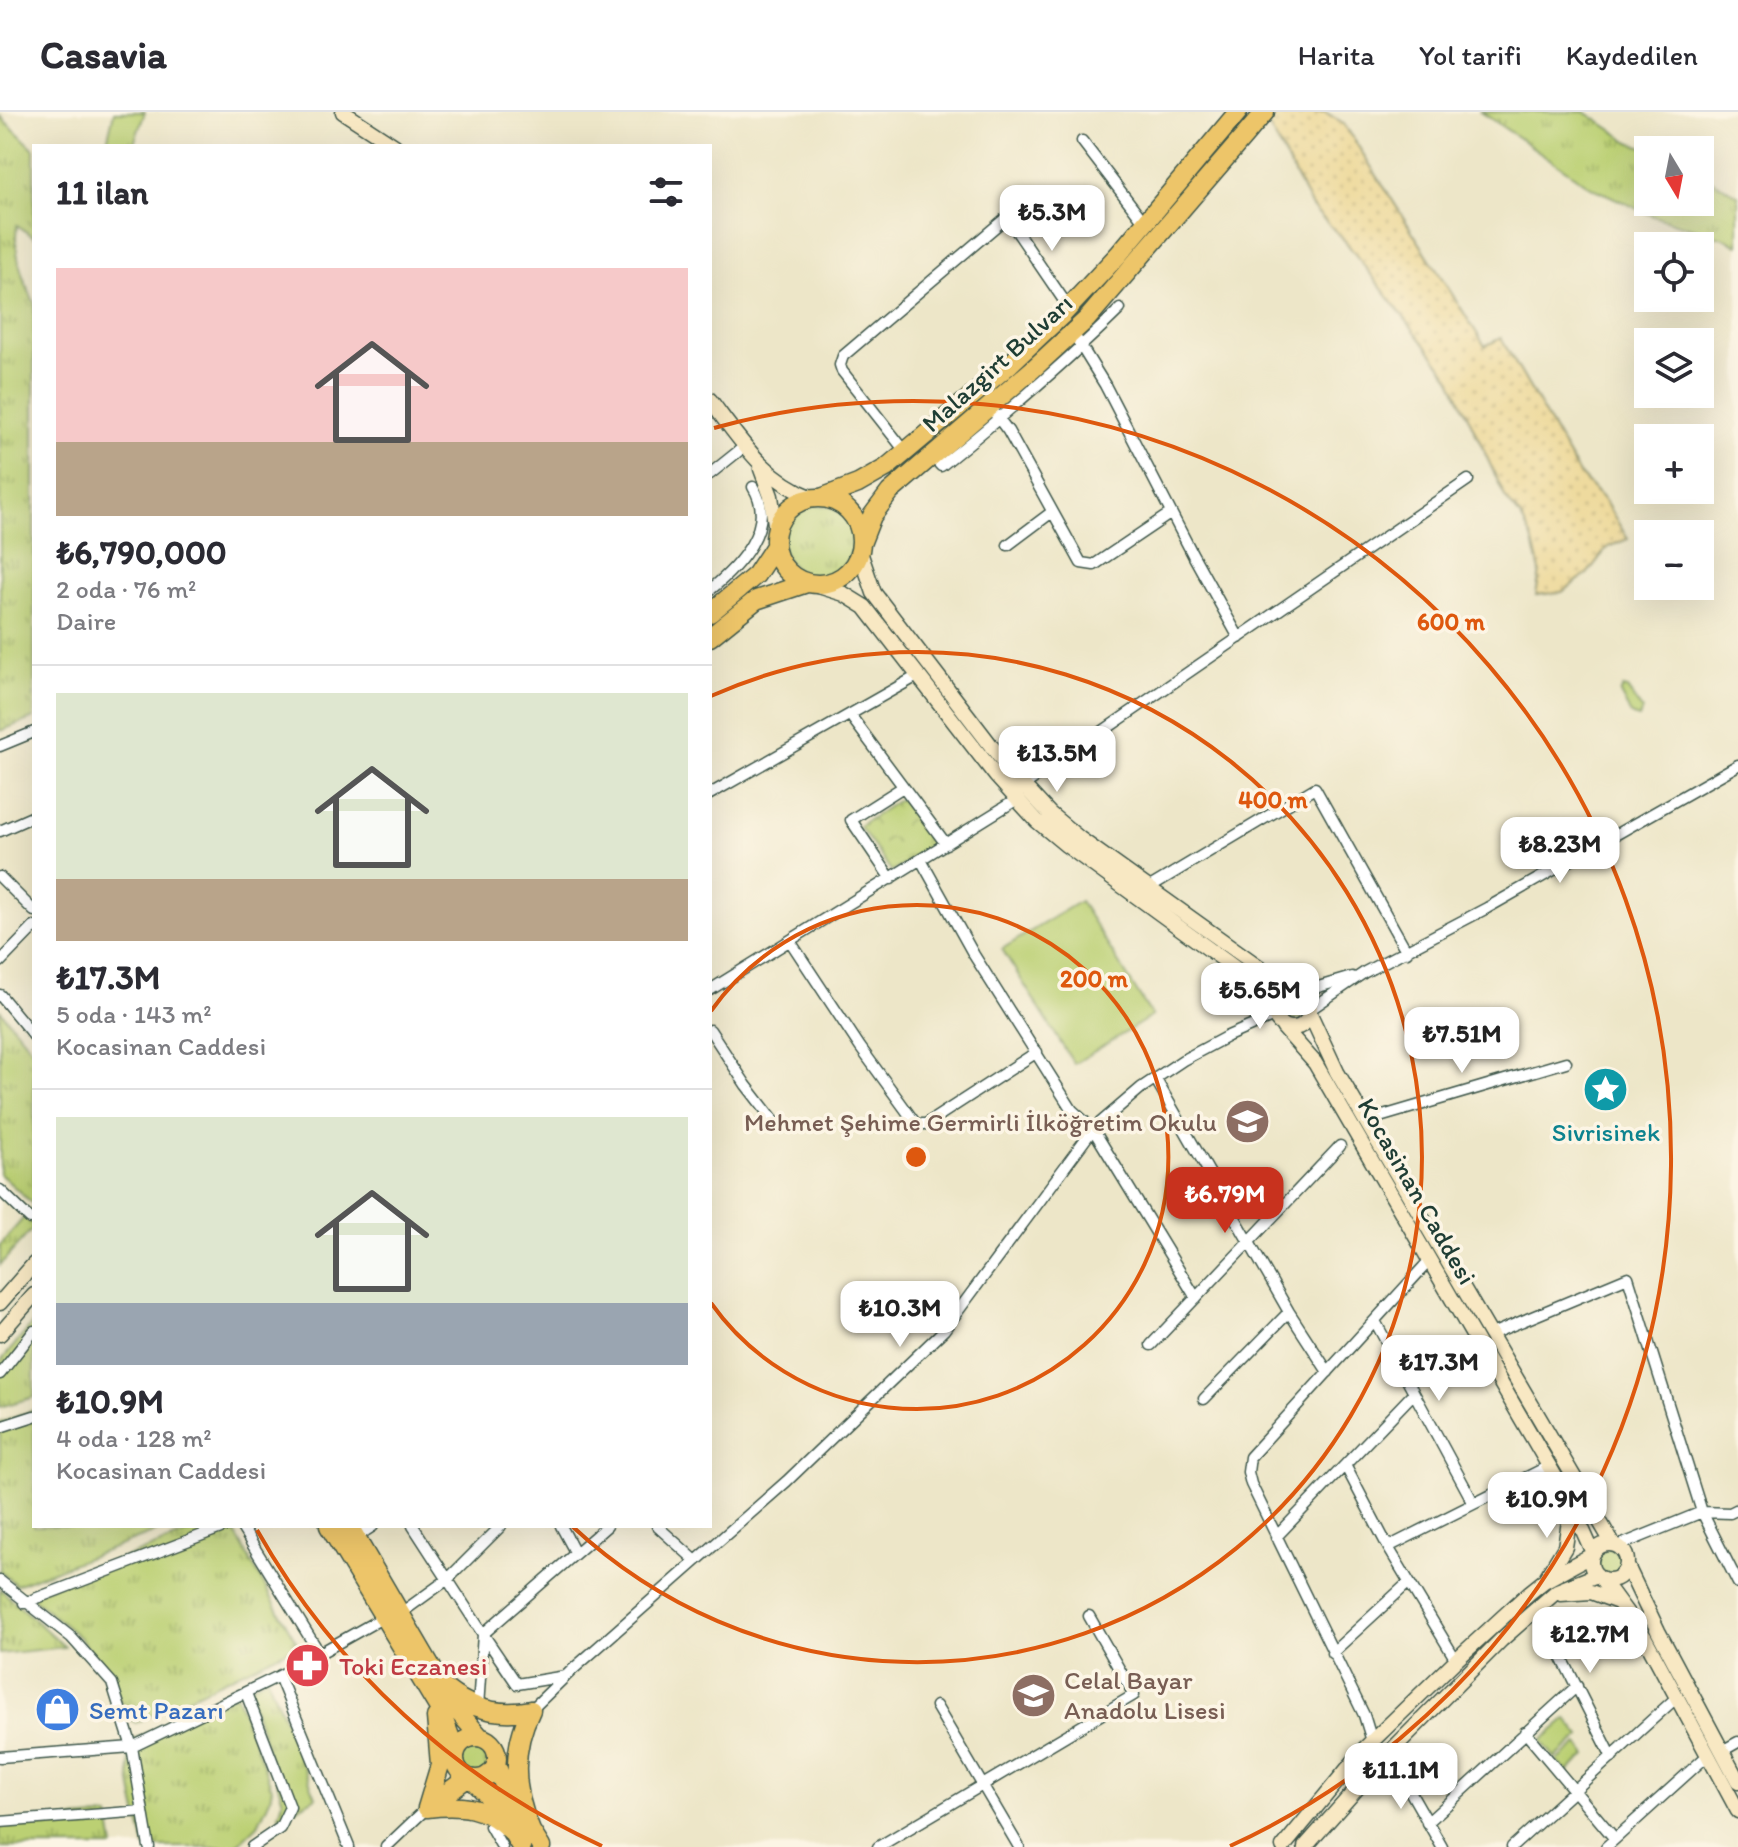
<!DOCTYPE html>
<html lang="tr">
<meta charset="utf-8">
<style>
body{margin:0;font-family:Itim,sans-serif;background:#f2f2f3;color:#2b2b33;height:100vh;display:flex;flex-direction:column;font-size:30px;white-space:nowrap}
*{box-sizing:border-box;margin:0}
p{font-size:26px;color:#7c7c81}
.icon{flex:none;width:44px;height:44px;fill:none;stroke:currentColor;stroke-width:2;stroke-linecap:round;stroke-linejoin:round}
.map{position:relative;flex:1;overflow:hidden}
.side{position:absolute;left:32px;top:32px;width:680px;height:1384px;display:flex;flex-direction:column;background:#fff;border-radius:0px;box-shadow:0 8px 32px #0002}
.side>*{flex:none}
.needle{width:52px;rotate:170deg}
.tools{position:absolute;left:1634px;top:24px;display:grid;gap:16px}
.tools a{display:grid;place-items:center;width:80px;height:80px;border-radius:0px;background:#fff;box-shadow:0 8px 32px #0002;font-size:40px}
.price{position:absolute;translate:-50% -68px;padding:0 18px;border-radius:16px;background:#fff;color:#222;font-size:26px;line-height:52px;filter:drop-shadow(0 2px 4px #0008)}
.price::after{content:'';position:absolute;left:50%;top:48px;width:24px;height:18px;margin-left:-12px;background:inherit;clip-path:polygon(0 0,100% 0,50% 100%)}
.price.on{background:#c8321e;color:#fff}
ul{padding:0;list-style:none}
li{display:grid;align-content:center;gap:16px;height:424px;padding:0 24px}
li+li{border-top:2px solid #e1e1e2}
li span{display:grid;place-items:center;height:248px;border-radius:0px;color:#555}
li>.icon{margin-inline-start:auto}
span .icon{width:144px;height:144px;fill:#fffc;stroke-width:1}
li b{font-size:34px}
h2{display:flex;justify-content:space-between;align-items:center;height:96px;padding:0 24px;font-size:34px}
header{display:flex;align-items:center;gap:48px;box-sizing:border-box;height:112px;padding:0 40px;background:#fff;border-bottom:2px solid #e1e1e2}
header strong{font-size:38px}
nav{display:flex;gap:44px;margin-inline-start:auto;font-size:28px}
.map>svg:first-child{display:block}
.grass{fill:url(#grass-tufts);stroke:#6d8654;stroke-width:2}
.sand{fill:url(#sand-dots);stroke:#868c69;stroke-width:2}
.park{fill:url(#park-crowns);stroke:#6d8654;stroke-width:2}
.pitch{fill:#bbd073;stroke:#6d8654;stroke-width:2}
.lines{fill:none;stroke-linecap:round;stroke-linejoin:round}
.street-casing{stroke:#3e564a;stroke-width:13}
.secondary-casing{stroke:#3e564a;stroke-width:17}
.highway-casing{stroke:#3e564a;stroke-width:21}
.street{stroke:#fff;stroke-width:10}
.secondary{stroke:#f8e8c3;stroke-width:14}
.highway{stroke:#edc569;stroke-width:18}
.ring{fill:none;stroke:#de580e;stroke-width:4}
.labels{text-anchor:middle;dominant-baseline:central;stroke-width:7;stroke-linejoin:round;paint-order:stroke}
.street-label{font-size:26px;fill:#1f3d34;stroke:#fcf5e5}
.education-label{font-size:26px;fill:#785e54;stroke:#fcf5e5;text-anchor:end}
.culture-label{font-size:26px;fill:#0d838f;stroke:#fcf5e5}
.health-label{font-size:26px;fill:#be3a42;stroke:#fcf5e5;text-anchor:start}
.shop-label{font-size:26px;fill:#366cbe;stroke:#fcf5e5;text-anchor:start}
.centre{fill:#de580e;stroke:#fcf5e5;stroke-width:4}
.ring-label{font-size:24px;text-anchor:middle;font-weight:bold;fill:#de580e;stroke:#fcf5e5;stroke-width:7;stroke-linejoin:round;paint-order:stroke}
</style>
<header>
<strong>Casavia</strong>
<nav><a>Harita</a><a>Yol tarifi</a><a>Kaydedilen</a></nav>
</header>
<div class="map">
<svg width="1738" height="1735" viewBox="0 0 1738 1735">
<defs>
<pattern id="grass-tufts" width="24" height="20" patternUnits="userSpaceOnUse" patternTransform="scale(2)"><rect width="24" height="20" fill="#bbd073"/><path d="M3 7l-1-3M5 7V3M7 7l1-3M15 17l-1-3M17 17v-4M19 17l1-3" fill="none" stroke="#97aa5f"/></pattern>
<pattern id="sand-dots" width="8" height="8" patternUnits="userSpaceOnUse" patternTransform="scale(2)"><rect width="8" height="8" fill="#eeda9e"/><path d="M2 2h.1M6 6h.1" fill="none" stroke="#ccbc89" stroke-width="1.8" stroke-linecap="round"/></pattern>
<pattern id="park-crowns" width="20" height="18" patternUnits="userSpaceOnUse" patternTransform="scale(2)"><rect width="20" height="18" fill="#bbd073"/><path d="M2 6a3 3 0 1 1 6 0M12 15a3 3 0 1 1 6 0" fill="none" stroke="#97aa5f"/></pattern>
</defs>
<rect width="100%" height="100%" fill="#fcf5e5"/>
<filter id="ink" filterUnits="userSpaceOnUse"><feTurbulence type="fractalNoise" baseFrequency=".0125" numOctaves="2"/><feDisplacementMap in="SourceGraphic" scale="16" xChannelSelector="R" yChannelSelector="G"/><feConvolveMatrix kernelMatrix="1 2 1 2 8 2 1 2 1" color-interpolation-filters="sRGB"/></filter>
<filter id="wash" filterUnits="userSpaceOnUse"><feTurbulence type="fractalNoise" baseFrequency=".006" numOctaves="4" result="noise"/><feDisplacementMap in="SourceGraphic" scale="32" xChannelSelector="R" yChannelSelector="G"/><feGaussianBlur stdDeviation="1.8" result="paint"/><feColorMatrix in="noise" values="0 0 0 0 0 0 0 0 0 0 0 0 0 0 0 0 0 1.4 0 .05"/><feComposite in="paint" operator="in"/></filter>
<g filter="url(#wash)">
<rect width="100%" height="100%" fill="#ede6c8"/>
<!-- grass -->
<path class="grass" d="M114,0H145L133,34H106Z
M1481,0H1585L1630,30L1651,38H1648V90H1700V61L1738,83V133L1727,127L1653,104L1591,75Z
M0,4L34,37V125L17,113C13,139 22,166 34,190V606L0,619Z
M782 429a36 36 0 1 1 72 0a36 36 0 1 1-72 0Z
M1623,576L1627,577L1642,598L1639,606L1632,604L1620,582Z
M1278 898a14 14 0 1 1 28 0a14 14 0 1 1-28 0Z
M0,898L34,940V1093L0,1062Z
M34,1094V1115L0,1153V1133Z
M34,1210V1285L0,1295V1250Z
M34,1298V1414H171L16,1473L0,1459V1311Z
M207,1414H231L297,1531L295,1534L136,1611L125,1605L114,1570L80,1526L29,1483Z
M1596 1450a13 13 0 1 1 26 0a13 13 0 1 1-26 0Z
M0,1477L65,1535L0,1542Z
M267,1565L316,1685L282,1705L279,1703L283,1689L248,1576Z
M236,1582L272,1676L270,1687L258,1713L235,1735H145C140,1708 120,1649 135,1626Z
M459 1646a17 17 0 1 1 34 0a17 17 0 1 1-34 0Z
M109,1704L114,1735H0V1713Z"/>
<!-- sand -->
<path class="sand" d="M1279,0H1325L1344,12L1485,234L1501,226L1579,362L1604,388L1628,427L1608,435L1587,462L1562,480L1536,483L1540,459L1532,426L1521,405L1506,387L1450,265L1345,129L1312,95L1268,13Z"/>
<!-- park -->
<path class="park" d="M900,687L936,732L892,760L859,714Z"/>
<!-- pitch -->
<path class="pitch" d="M1080,789L1152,904L1074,952L1002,837Z
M1567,1607L1581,1624L1555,1646L1541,1629Z
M1578,1632L1587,1643L1567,1660L1557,1649Z"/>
</g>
<g filter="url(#ink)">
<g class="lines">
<defs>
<path id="street" d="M1082,29L1145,111
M1073,221L1105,273L1193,443L1239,526
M990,295L1008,319L1081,451L1094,453L1171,401
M905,339L842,259L840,253L843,244L1007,105L1069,196
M932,344L941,354C1003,304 1063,253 1120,197
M710,362L745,334
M1008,433L1052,400
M710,478C738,455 778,414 753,375
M850,603L946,732
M0,634L34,620
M1023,674L1468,368
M710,682L919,563
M0,719L34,704
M921,748L974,843L1072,998L1093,1017L1196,1186
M0,765L34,799
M891,767L851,708L903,675
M1148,776L1315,676L1407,840
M790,829L860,935L916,1012H926L1037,940
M0,850L34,815
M710,878L1016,688
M1298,881L1352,865
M0,883L34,924
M1311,897L1365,860L1487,796L1738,653
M710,918L746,973L777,1013
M1155,966L1289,1200L1328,1260
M1366,1009L1566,950
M0,1078L30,1107
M1375,1209L1473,1390
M1489,1223L1628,1165L1702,1400L1738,1471
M1151,1233L1340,1034
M0,1262L34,1219
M1204,1287L1289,1200
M0,1315L34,1304
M1345,1353L1388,1435
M241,1414L320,1542
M413,1414L483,1522L478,1595
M561,1414L575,1440
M657,1414L696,1449
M356,1425L373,1414
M1276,1425L1414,1281
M1618,1434L1702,1400L1730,1401L1738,1397
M0,1469L71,1525L112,1571L132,1635L149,1735
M24,1491L226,1414
M1537,1496L1612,1645
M401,1501L448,1467L501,1414
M1332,1541L1408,1471
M1456,1548L1388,1435L1549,1354
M279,1564L349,1735
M566,1564L517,1572L483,1522L607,1414
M246,1581L290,1695L280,1716L252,1735
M936,1594L1019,1735
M531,1598L571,1559L787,1369L944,1218L1093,1017L1141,976L1183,948L1228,924L1274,904
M1525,1620L1615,1727
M1372,1629L1364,1603L1251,1372L1248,1360L1250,1345L1429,1149
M1722,1639L1738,1630
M0,1645L132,1635L279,1564L384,1505
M1384,1646L1410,1679L1442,1735
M0,1710L143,1699
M1427,1711L1577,1574
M490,1714L502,1735
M386,1735L427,1696
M878,1735L1134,1583L1089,1504
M1512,1735L1677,1585
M1606,1735L1708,1643"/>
<path id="secondary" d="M343,0L395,34
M710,288C740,328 765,368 813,386
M761,357L771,384L776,419
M860,440L874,481L1012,661L1050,702L1080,727L1294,880
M815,473L844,482L865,495L996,664L1037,709L1066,733L1239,859L1254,873L1273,899
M1274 898a18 18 0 1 1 36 0a18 18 0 1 1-36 0Z
M1310,902L1337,960L1613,1432
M1283,915L1315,951L1571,1392L1593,1441
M0,1191L34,1152
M0,1222L34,1183
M1591 1450a18 18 0 1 1 36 0a18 18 0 1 1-36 0Z
M1627,1454L1658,1519L1738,1669
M1546,1466L1565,1435L1571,1396
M1601,1466L1645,1526L1738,1699
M1561,1482L1591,1480L1618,1490
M1283,1735L1364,1637L1456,1548L1529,1481L1544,1469L1592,1443
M1305,1735L1384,1646L1501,1528L1557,1479L1597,1463"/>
<path id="highway" d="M775 429a43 43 0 1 1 86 0a43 43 0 1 1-86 0Z
M821,386L858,372L886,356L1010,252L1061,204L1118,143L1238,0
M861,432L872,404L890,380L1033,257L1087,207L1265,0
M710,501L756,463L775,434
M710,525L756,488L807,471
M329,1414L440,1598L456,1640
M349,1414L456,1597L480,1625
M447,1578C471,1597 500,1604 531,1598
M531,1598C511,1638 513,1678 531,1719
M455 1646a21 21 0 1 1 42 0a21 21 0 1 1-42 0Z
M496,1652L506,1679L541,1735
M472,1667L494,1690L521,1735
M427,1696L440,1653L436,1605
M427,1696C460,1692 486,1694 511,1719
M427,1696L467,1666"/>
</defs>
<!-- street casing -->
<use href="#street" class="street-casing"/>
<!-- secondary casing -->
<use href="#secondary" class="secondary-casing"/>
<!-- highway casing -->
<use href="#highway" class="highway-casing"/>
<!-- street -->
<use href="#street" class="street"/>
<!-- secondary -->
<use href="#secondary" class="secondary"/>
<!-- highway -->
<use href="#highway" class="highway"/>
</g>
</g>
<!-- distance rings -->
<g class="ring">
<path d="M711 899A252 252 0 1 1 711 1191"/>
<path d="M711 584A505 505 0 1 1 572 1414"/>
<path d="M602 1734A757 757 0 0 1 257 1418M714 316A757 757 0 0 1 1230 1734"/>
</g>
<!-- icons -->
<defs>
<symbol id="sight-disc" viewBox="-11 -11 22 22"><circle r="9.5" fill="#0f9aa8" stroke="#fcf5e5"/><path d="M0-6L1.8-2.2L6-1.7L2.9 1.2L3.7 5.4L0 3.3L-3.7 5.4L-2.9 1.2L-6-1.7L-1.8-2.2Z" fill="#fff"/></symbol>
<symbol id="school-disc" viewBox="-11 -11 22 22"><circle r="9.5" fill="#8d6e63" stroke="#fcf5e5"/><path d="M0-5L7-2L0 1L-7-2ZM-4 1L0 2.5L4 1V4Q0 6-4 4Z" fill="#fff"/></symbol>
<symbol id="pharmacy-disc" viewBox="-11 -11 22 22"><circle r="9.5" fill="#e0444e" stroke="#fcf5e5"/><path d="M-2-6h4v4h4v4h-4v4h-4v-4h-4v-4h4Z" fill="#fff"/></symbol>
<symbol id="shop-disc" viewBox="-11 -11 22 22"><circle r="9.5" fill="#3f7fe0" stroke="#fcf5e5"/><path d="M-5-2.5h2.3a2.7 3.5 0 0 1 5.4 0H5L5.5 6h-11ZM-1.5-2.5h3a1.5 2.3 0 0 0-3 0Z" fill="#fff"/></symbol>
</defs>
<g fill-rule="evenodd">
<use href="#sight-disc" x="1580" y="952" width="51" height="51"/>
<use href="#school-disc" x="1222" y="984" width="51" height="51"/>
<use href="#pharmacy-disc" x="282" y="1528" width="51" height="51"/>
<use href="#school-disc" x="1008" y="1558" width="51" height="51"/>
<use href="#shop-disc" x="32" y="1572" width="51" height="51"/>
</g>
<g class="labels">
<!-- street labels -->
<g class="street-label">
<text transform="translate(997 251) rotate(-42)">Malazgirt Bulvarı</text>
<text transform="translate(1417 1079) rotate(60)">Kocasinan Caddesi</text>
</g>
<!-- education labels -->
<g class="education-label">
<text x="1217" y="1010">Mehmet Şehime Germirli İlköğretim Okulu</text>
<text x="1064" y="1568" text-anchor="start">Celal Bayar<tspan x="1064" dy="30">Anadolu Lisesi</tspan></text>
</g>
<!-- culture labels -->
<g class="culture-label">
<text x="1606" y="1020">Sivrisinek</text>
</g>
<!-- health labels -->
<g class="health-label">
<text x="339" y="1554">Toki Eczanesi</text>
</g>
<!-- shop labels -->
<g class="shop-label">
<text x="89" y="1598">Semt Pazarı</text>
</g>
</g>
<circle cx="916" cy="1045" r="12" class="centre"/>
<g class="ring-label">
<text x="1451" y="518">600 m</text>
<text x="1273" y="696">400 m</text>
<text x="1094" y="875">200 m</text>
</g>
</svg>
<div class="tools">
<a><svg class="needle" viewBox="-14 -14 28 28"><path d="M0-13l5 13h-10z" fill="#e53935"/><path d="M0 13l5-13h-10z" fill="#7c7c81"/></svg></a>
<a><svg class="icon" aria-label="locate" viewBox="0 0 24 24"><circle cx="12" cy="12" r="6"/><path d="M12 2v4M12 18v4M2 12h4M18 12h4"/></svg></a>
<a><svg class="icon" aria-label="layers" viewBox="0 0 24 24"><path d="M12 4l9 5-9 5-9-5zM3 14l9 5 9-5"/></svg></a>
<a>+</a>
<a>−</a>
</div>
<b class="price" style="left:1052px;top:141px">₺5.3M</b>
<b class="price" style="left:1057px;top:682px">₺13.5M</b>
<b class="price" style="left:1560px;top:773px">₺8.23M</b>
<b class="price" style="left:1260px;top:919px">₺5.65M</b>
<b class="price" style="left:1462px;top:963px">₺7.51M</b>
<b class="price on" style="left:1225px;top:1123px">₺6.79M</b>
<b class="price" style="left:900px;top:1237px">₺10.3M</b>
<b class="price" style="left:1439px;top:1291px">₺17.3M</b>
<b class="price" style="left:1547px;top:1428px">₺10.9M</b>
<b class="price" style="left:1590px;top:1563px">₺12.7M</b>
<b class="price" style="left:1401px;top:1699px">₺11.1M</b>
<section class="side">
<h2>11 ilan<svg class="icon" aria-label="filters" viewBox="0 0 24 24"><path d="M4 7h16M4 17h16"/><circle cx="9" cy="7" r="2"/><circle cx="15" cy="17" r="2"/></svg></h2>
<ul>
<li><span style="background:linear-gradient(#f6c9c9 70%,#b9a48a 0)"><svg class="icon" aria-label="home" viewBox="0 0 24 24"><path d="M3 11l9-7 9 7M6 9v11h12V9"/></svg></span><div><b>₺6,790,000</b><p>2 oda · 76 m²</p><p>Daire</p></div></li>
<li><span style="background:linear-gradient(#dfe7d0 75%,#b9a48a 0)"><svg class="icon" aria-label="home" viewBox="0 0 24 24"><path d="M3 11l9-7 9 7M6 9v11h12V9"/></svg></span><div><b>₺17.3M</b><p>5 oda · 143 m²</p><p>Kocasinan Caddesi</p></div></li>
<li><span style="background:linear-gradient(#dfe7d0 75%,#9aa5b1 0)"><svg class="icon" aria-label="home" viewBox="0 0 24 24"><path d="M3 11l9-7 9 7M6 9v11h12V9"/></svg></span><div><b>₺10.9M</b><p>4 oda · 128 m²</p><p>Kocasinan Caddesi</p></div></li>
</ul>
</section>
</div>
